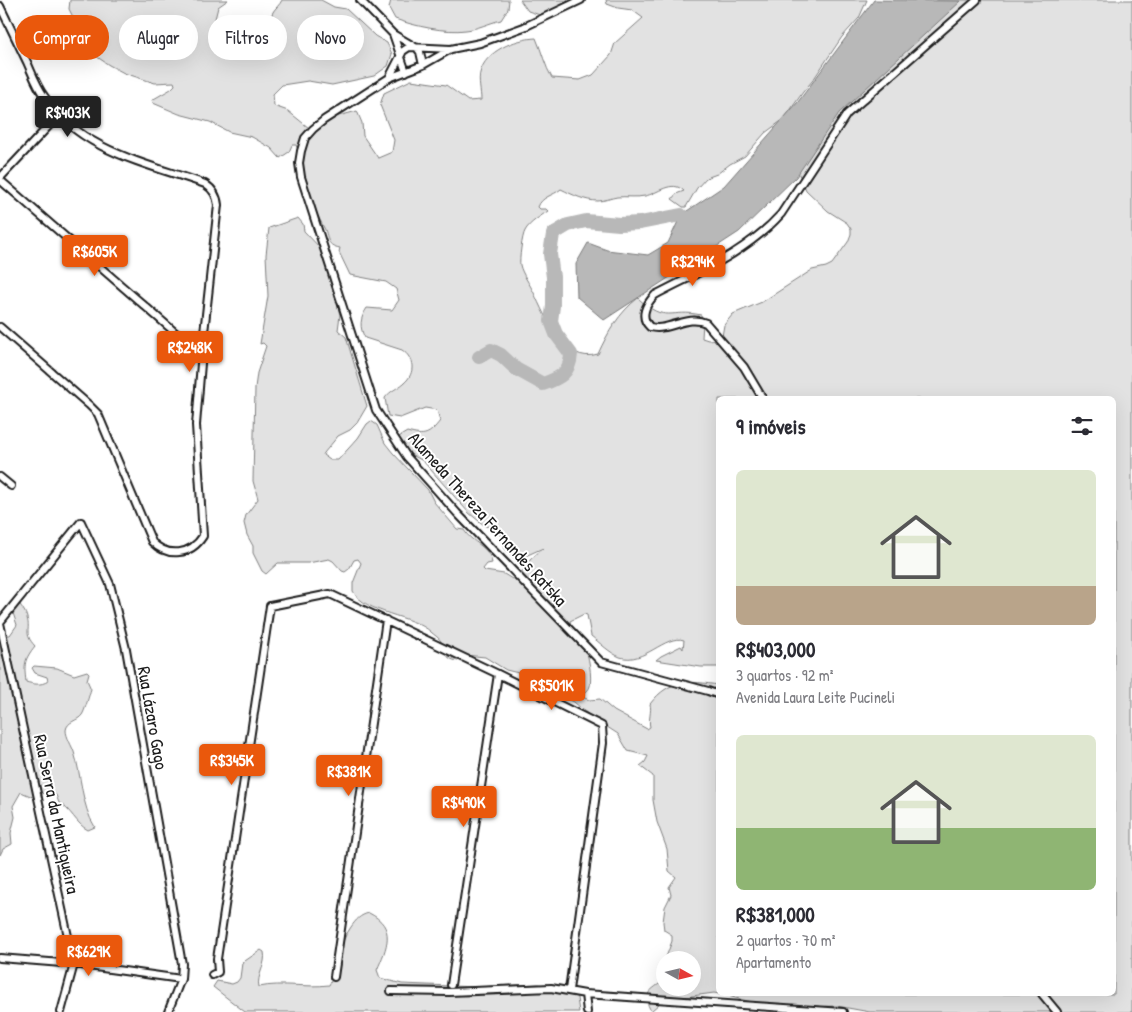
<!DOCTYPE html>
<html lang="pt">
<meta charset="utf-8">
<style>
body{margin:0;font-family:"Patrick Hand",sans-serif;background:#f7f7f7;color:#2b2b33;height:100vh;display:flex;flex-direction:column;font-size:19px;white-space:nowrap}
*{box-sizing:border-box;margin:0}
p{font-size:16px;color:#7c7c81}
.icon{flex:none;width:28px;height:28px;fill:none;stroke:currentColor;stroke-width:2;stroke-linecap:round;stroke-linejoin:round}
.map{position:relative;flex:1;overflow:hidden}
.sheet{position:absolute;left:716px;top:396px;width:400px;height:600px;display:flex;flex-direction:column;background:#fff;border-radius:8px;box-shadow:0 5px 20px #0002}
.sheet>*{flex:none}
.banner{position:absolute;left:15px;top:15px;width:475px;height:45px;display:flex;gap:10px}
.needle{width:32px;rotate:98deg}
.fabs{position:absolute;left:656px;top:951px;display:grid;gap:10px}
.fabs a{display:grid;place-items:center;width:45px;height:45px;border-radius:50%;background:#fff;box-shadow:0 5px 20px #0002;font-size:25px}
.price{position:absolute;translate:-50% -42px;padding:0 11px;border-radius:5px;background:#ea580c;color:#fff;font-size:16px;line-height:32px;filter:drop-shadow(0 1px 2px #0008)}
.price::after{content:'';position:absolute;left:50%;top:30px;width:15px;height:11px;margin-left:-8px;background:inherit;clip-path:polygon(0 0,100% 0,50% 100%)}
.price.on{background:#222;color:#fff}
ul{padding:0;list-style:none}
li{display:grid;align-content:center;gap:10px;height:265px;padding:0 20px}
li span{display:grid;place-items:center;height:155px;border-radius:8px;color:#555}
li>.icon{margin-inline-start:auto}
span .icon{width:90px;height:90px;fill:#fffc;stroke-width:1}
li b{font-size:21px}
h2{display:flex;justify-content:space-between;align-items:center;height:60px;padding:0 20px;font-size:21px}
.chip{padding:0 18px;border-radius:22px;background:#fff;box-shadow:0 5px 20px #0002;font-size:18px;line-height:45px}
.chip.on{background:#ea580c;color:#fff}
.map>svg:first-child{display:block}
.green{fill:#e2e2e2;stroke:#7f7f7f}
.water{fill:#b8b8b8;stroke:#7a7a7a}
.lines{fill:none;stroke-linecap:round;stroke-linejoin:round}
.river{stroke:#b8b8b8;stroke-width:14}
.minor-casing{stroke:#1c1c1c;stroke-width:10}
.minor{stroke:#fff;stroke-width:6}
.labels{text-anchor:middle;dominant-baseline:central;stroke-width:4;stroke-linejoin:round;paint-order:stroke}
.street-label{font-size:18px;fill:#1c1c1c;stroke:#fff}
</style>
<div class="map">
<svg width="1132" height="1012" viewBox="0 0 1132 1012">
<rect width="100%" height="100%" fill="#fff"/>
<filter id="ink" filterUnits="userSpaceOnUse"><feTurbulence type="fractalNoise" baseFrequency=".02" numOctaves="2"/><feDisplacementMap in="SourceGraphic" scale="10" xChannelSelector="R" yChannelSelector="G"/><feConvolveMatrix kernelMatrix="1 2 1 2 8 2 1 2 1" color-interpolation-filters="sRGB"/></filter>
<g filter="url(#ink)">
<!-- green -->
<path class="green" d="M70,0H228L218,7L212,31C225,39 252,50 263,34C268,27 269,20 273,12C275,8 280,5 282,0H321L334,7L346,9L375,36L387,43L392,54L388,66L374,76L332,85L308,81L282,85L273,94L274,106L288,111L309,128L321,125L331,118L357,111L362,123L363,136L378,158L392,152L394,140L380,105L384,93L411,80L446,85L468,101L481,100C481,92 478,82 480,73C485,51 515,39 536,38C542,52 545,66 552,78L580,80L593,75L611,55L615,43L643,18L632,10L618,8L607,4L606,0H867L859,18L842,37L813,80L803,92L784,119L765,133L745,156L730,164L717,174L706,178L697,188L686,207H683L672,199L676,194L684,191C672,179 657,194 645,196C636,198 626,196 617,197C611,198 604,201 598,201C585,201 573,195 561,189C553,196 542,196 538,207L540,209H546L548,211C541,216 529,223 525,231C522,236 519,260 520,265C522,274 530,284 534,293C545,316 564,365 598,354C608,332 619,313 638,298C666,325 671,308 701,315L703,322L702,338L708,340L719,339L722,336L724,325L733,314L762,302L812,270L826,267L832,264L848,242L851,234V229L847,223L828,211L806,190L798,172V152L937,0H1132V1012H870L837,1006L801,1007L777,1011L760,1004L719,994H1114V399H719V667H701L656,660L661,656L681,646L683,649L684,640C665,634 644,665 620,657C610,653 600,643 591,636L587,615L584,614L570,621C572,631 579,637 584,646C589,654 592,677 590,686C589,690 586,692 582,695L583,697L589,700L600,699L614,711L647,729L650,727C648,719 652,711 650,704C670,678 689,681 719,685V994L714,993L670,999L660,1003L651,1011C642,995 649,991 662,982L665,963V988H692V960H665L672,941V935L664,930L663,922L665,907L671,895L669,887L676,877L669,871L667,849L657,822L653,800V776L640,766L645,762L648,756L628,751L618,734L590,716L574,702L549,690L535,677L506,670L485,657L465,655L461,657L458,661C444,659 447,652 442,643C440,638 434,635 431,632C413,615 365,614 353,591V583L361,563L358,559L354,560L349,569L345,572L342,571L333,561L329,559L308,563H278L266,574L262,571L253,553V546L247,535L244,523L246,515L258,499L253,481L255,388L257,373L266,346L263,343L260,344L268,296L266,255L269,228L298,218L303,224L304,231L323,251L333,281V289L340,315L338,330L346,337L367,406L357,423L350,430L338,436L324,453L323,455L330,460H338L358,438L367,424L371,421L377,425L385,443L393,453L428,490L434,502L457,529L464,530C471,543 490,546 492,563L487,564L483,569L485,571L504,574L512,579L526,568L530,560L543,548L519,559L514,558L505,549L498,529L485,526L469,513L423,461L405,451L397,438L407,432C425,437 429,435 440,421L437,410L425,408L400,418L388,416L385,398C391,390 397,389 404,383C416,373 414,358 402,350L365,338C359,327 360,318 367,308L392,310L399,300L396,289L386,282L350,275L339,252L340,248C324,245 330,237 323,226C316,212 308,198 304,183C301,170 301,157 296,145H292L289,152L280,158L271,148L252,137L229,132L210,122L179,114L153,103L152,100L171,89L175,85L174,82L155,83L124,73L109,65L84,48L75,36L73,17L69,9Z
M391,0H509L508,9L501,20C489,23 477,29 466,30C446,33 414,26 395,19L389,8Z
M520,0H568L551,14L540,15L528,11Z
M17,600C20,605 26,612 27,618C31,631 23,633 35,646C24,660 24,664 26,682C33,684 41,686 48,681L47,677L35,673L32,668L34,666L57,668L74,675L87,671L89,673L87,680L91,689C89,695 85,711 82,715C78,721 67,721 66,730C66,737 72,746 74,752C82,777 81,805 95,827L88,830C76,824 71,809 59,803L56,795L53,792H46L35,798L21,792L13,806L15,817L11,833L12,844L3,849L0,855V635H10L17,625L12,610Z
M369,913C397,927 387,947 377,970L380,978L402,984L477,987L538,984L558,987L570,992L577,998L579,1012H245L213,987L217,981L232,984L237,982L240,978L242,963L261,950L264,952C267,964 256,976 259,987C282,982 306,988 329,985C341,966 336,947 351,927C356,920 360,915 369,913Z"/>
<!-- water -->
<path class="water" d="M874,0L961,1L839,113L796,177L739,232L604,320L577,297L576,264L588,243L607,250L648,255L668,243L681,215L724,186L798,102Z"/>
<g class="lines">
<!-- river -->
<path class="river" d="M479,357L491,350L501,355L516,369L543,384C560,378 570,373 571,354L556,334L551,321L553,306V277L550,254L553,234L568,225L586,221L619,224L640,223L681,215"/>
<defs>
<path id="minor" d="M360,0L393,34L417,48L420,52L423,65
M0,6C9,25 18,43 27,62C32,73 36,85 44,96C80,151 146,163 205,184C213,189 217,195 218,205L202,351L196,425L203,536C191,555 168,558 152,542L98,414L89,405L0,327
M393,34L406,72
M451,49L423,65L389,78L324,120L313,129L305,138L301,151L299,163L301,177L376,410L407,457L457,513L601,662L708,691L719,695
M389,78L403,51L409,47L451,49L480,43L524,27L581,0
M0,178L59,115
M0,180L185,341L193,348L202,351
M763,399L744,367L706,323C687,314 669,332 650,327C639,317 646,304 655,295C699,272 747,252 781,214L847,114L977,0
M0,477L11,486
M0,622L81,522L110,584L126,649L182,964L181,979L168,1012
M0,623L74,964L61,1012
M0,958L74,964L181,979
M212,975L218,972L217,959L270,606L330,594L498,674L602,726L603,743L569,990
M334,977L386,620
M451,985L498,674
M391,991L449,992L551,988L585,994L587,1012
M585,994L843,1012
M1042,994L1057,1012"/>
</defs>
<!-- minor casing -->
<use href="#minor" class="minor-casing"/>
<!-- minor -->
<use href="#minor" class="minor"/>
</g>
</g>
<g class="labels">
<!-- street labels -->
<g class="street-label">
<text transform="translate(488 519) rotate(48)">Alameda Thereza Fernandes Ratska</text>
<text transform="translate(153 718) rotate(80)">Rua Lázaro Gago</text>
<text transform="translate(57 814) rotate(78)">Rua Serra da Mantiqueira</text>
</g>
</g>
</svg>
<div class="fabs">
<a><svg class="needle" viewBox="-14 -14 28 28"><path d="M0-13l5 13h-10z" fill="#e53935"/><path d="M0 13l5-13h-10z" fill="#7c7c81"/></svg></a>
</div>
<b class="price on" style="left:68px;top:138px">R$403K</b>
<b class="price" style="left:95px;top:277px">R$605K</b>
<b class="price" style="left:693px;top:287px">R$294K</b>
<b class="price" style="left:190px;top:373px">R$248K</b>
<b class="price" style="left:552px;top:711px">R$501K</b>
<b class="price" style="left:232px;top:786px">R$345K</b>
<b class="price" style="left:349px;top:797px">R$381K</b>
<b class="price" style="left:464px;top:828px">R$490K</b>
<b class="price" style="left:89px;top:977px">R$629K</b>
<div class="banner">
<a class="chip on">Comprar</a>
<a class="chip">Alugar</a>
<a class="chip">Filtros</a>
<a class="chip">Novo</a>
</div>
<section class="sheet">
<h2>9 imóveis<svg class="icon" aria-label="filters" viewBox="0 0 24 24"><path d="M4 7h16M4 17h16"/><circle cx="9" cy="7" r="2"/><circle cx="15" cy="17" r="2"/></svg></h2>
<ul>
<li><span style="background:linear-gradient(#dfe7d0 75%,#b9a48a 0)"><svg class="icon" aria-label="home" viewBox="0 0 24 24"><path d="M3 11l9-7 9 7M6 9v11h12V9"/></svg></span><div><b>R$403,000</b><p>3 quartos · 92 m²</p><p>Avenida Laura Leite Pucineli</p></div></li>
<li><span style="background:linear-gradient(#dfe7d0 60%,#8fb573 0)"><svg class="icon" aria-label="home" viewBox="0 0 24 24"><path d="M3 11l9-7 9 7M6 9v11h12V9"/></svg></span><div><b>R$381,000</b><p>2 quartos · 70 m²</p><p>Apartamento</p></div></li>
</ul>
</section>
</div>
